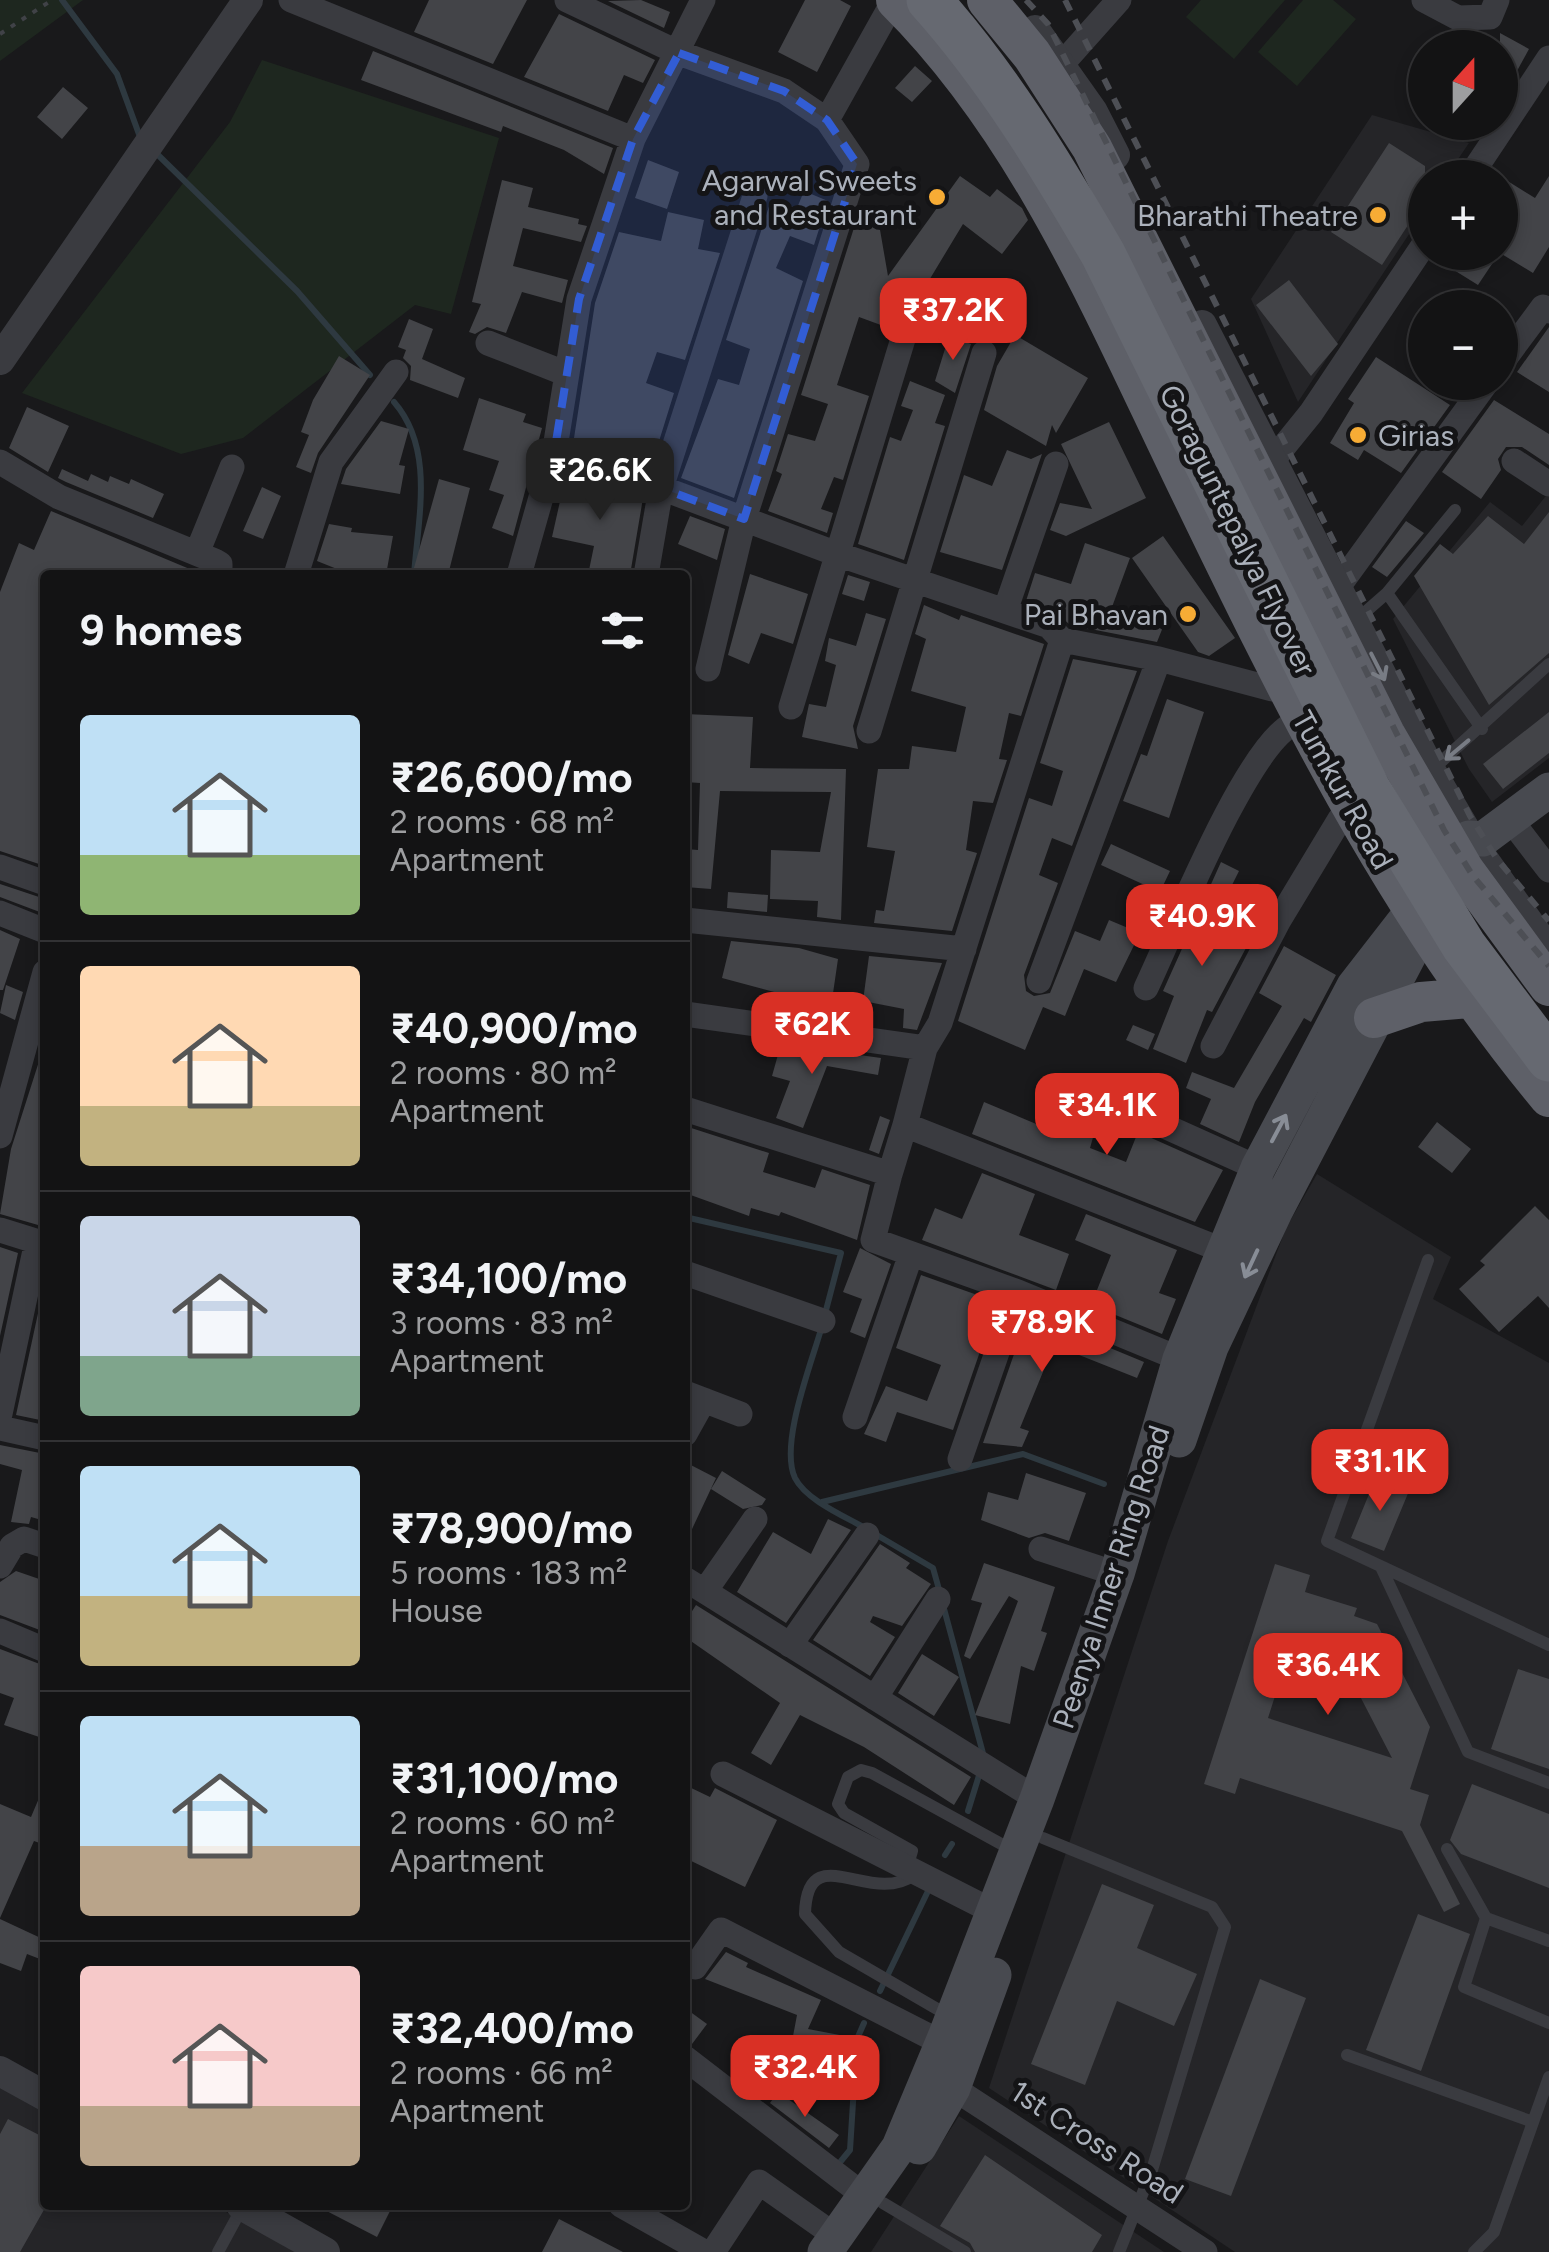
<!DOCTYPE html>
<meta charset="utf-8">
<style>
body{margin:0;font-family:Figtree,sans-serif;background:#202022;color:#f1f3f6;height:100vh;display:flex;flex-direction:column;font-size:38px;white-space:nowrap}
*{box-sizing:border-box;margin:0}
p{font-size:32px;color:#9d9ea0}
.icon{flex:none;width:55px;height:55px;fill:none;stroke:currentColor;stroke-width:2;stroke-linecap:round;stroke-linejoin:round}
.map{position:relative;flex:1;overflow:hidden}
.details{position:absolute;left:40px;top:570px;width:650px;height:1640px;display:flex;flex-direction:column;background:#131314;border-radius:10px;box-shadow:0 5px 15px #0003,0 0 0 2px #323234}
.details>*{flex:none}
.needle{width:65px;rotate:21deg}
.tools{position:absolute;left:1408px;top:30px;display:grid;gap:20px}
.tools a{display:grid;place-items:center;width:110px;height:110px;border-radius:50%;background:#131314;box-shadow:0 5px 15px #0003,0 0 0 2px #323234;font-size:50px}
.price{position:absolute;translate:-50% -85px;padding:0 22px;border-radius:20px;background:#d93025;color:#fff;font-size:32px;line-height:65px;filter:drop-shadow(0 2px 5px #0008)}
.price::after{content:'';position:absolute;left:50%;top:60px;width:30px;height:22px;margin-left:-15px;background:inherit;clip-path:polygon(0 0,100% 0,50% 100%)}
.price.on{background:#222;color:#fff}
ul{padding:0;list-style:none}
li{display:flex;align-items:center;gap:30px;height:250px;padding:0 40px}
li+li{border-top:2px solid #323234}
li span{display:grid;place-items:center;flex:none;width:280px;height:200px;border-radius:10px;color:#555}
li>.icon{margin-inline-start:auto}
span .icon{width:120px;height:120px;fill:#fffc;stroke-width:1}
li b{font-size:42px}
h2{display:flex;justify-content:space-between;align-items:center;height:120px;padding:0 40px;font-size:42px}
.map>svg:first-child{display:block}
.built{fill:#252528}
.green{fill:#1e271f}
.lines{fill:none;stroke-linecap:round;stroke-linejoin:round}
.stream{stroke:#2e3940;stroke-width:6}
.building{fill:#434448;fill-rule:evenodd}
.path{stroke:#404247;stroke-width:4;stroke-dasharray:5 8;stroke-linecap:butt}
.service{stroke:#3a3b40;stroke-width:12}
.minor{stroke:#3a3b40;stroke-width:25}
.tertiary{stroke:#3a3b40;stroke-width:30}
.secondary{stroke:#484a50;stroke-width:35}
.trunk{stroke:#5e6068;stroke-width:40}
.rail{stroke:#4d4f55;stroke-width:6;stroke-dasharray:12 10;stroke-linecap:butt}
.motorway-bridge{stroke:#666971;stroke-width:45}
.oneway{stroke:#787c84}
.oneway2{stroke:#888d96}
.marked{fill:#325dd4;fill-opacity:0.2;stroke:#325dd4;stroke-width:8;stroke-dasharray:20 12;stroke-linejoin:round}
.poi-dot{fill:#f7ac35;stroke:#141416;stroke-width:4}
.labels{text-anchor:middle;dominant-baseline:central;stroke-width:10;stroke-linejoin:round;paint-order:stroke}
.poi-label{font-size:30px;fill:#abb1bb;stroke:#141416;text-anchor:end}
.street-label{font-size:30px;fill:#abb1bb;stroke:#141416}
</style>
<div class="map">
<svg width="1549" height="2252" viewBox="0 0 1549 2252">
<rect width="100%" height="100%" fill="#19191b"/>
<!-- built -->
<path class="built" d="M1372,115L1469,143L1446,177L1425,178V210L1298,402L1251,299Z
M1549,492V758L1492,802L1469,769L1393,619L1490,502L1522,526Z
M1317,1174L1451,1257L1433,1299L1549,1363V2252H1235L989,2088L1168,1541L1286,1228Z
M0,2081L45,2107V2205H214L295,2252H0Z
M959,2116L1164,2252H871Z"/>
<!-- green -->
<path class="green" d="M0,0H83L0,61Z
M1201,0H1285L1234,59L1186,17Z
M1303,0H1333L1356,19L1297,86L1258,52Z
M262,60L499,138L451,314L415,305L243,438L181,454L22,393L230,122Z"/>
<g class="lines">
<!-- stream -->
<path class="stream" d="M62,0L117,74L140,137
M156,153L297,291L370,375
M394,402C435,449 418,518 414,575
M685,1217L841,1253L825,1314
M822,1326C812,1362 779,1444 795,1478C806,1500 844,1516 865,1528
M822,1502L1023,1454L1104,1484
M875,1534L933,1568L940,1593
M943,1605L984,1757
M968,1811L981,1769
M945,1855L952,1844
M880,1991L929,1889
M841,2161L850,2150L857,2039L864,2023"/>
</g>
<!-- building -->
<path class="building" d="M429,0H527L493,64L414,32Z
M641,0L670,12L664,28L608,1Z
M805,0H840L851,6L817,72L778,52Z
M559,14L655,60L643,83L624,75L608,111L524,77Z
M1500,33L1529,49L1500,102Z
M373,51L613,148L604,174L564,150L503,126L501,132L361,80Z
M915,66L932,81L912,102L895,88Z
M63,87L88,108L62,139L37,117Z
M1389,143L1425,166V199L1382,265L1331,232Z
M648,160L679,172L667,209L635,198Z
M960,176L990,197L997,189L1022,208L1028,220L1002,254L963,224L922,292L910,290L901,295L889,328L859,317L837,385L869,396L843,480L834,477L821,509L833,513L827,533L768,511L782,474L776,471L788,434L815,441L828,404L801,395L859,212L879,224L888,276Z
M1549,176V247L1533,273L1500,253V188L1506,180L1535,198Z
M502,180L533,188L528,207L579,219L578,224L587,226L581,242L523,228L513,266L568,280L562,303L522,292L506,333L487,327L475,334L469,332L481,304L472,302Z
M804,191L828,201L814,245L790,236L776,268L803,281L734,498L681,478L718,379L739,385L750,349L726,340L771,200L797,208Z
M668,212L704,220L698,249L720,253L685,360L657,352L646,383L674,393L651,467L574,438L595,303L619,232L661,241Z
M1458,252H1500L1478,285L1449,267Z
M1289,280L1338,344L1311,376L1256,305Z
M409,319L433,329L422,359L465,378L458,398L410,380L411,366L403,358L406,350L398,347Z
M1549,327V392L1517,372Z
M1015,335L1088,378L1056,433L1052,425L1046,446L984,410L997,366Z
M949,336L971,344L955,393L935,381Z
M339,356L370,375L318,453L311,473L296,467L309,435L301,432L313,400Z
M1376,357L1450,405L1401,473L1364,450L1358,460L1330,443L1354,403L1348,399Z
M910,381L945,395L935,423L945,426L904,560L858,544L890,437L901,441L913,410L901,406Z
M479,398L526,414L523,422L542,428L513,536L492,528L504,495L489,490L499,461L463,450Z
M1494,400L1549,434V465L1522,447H1506L1498,459L1501,470L1481,499L1442,472Z
M27,407L69,426L48,472L9,448Z
M381,421L409,429L399,465L405,466L400,494L341,484L346,469Z
M1109,422L1146,498L1066,536L1050,530L1060,503L1092,509L1061,444Z
M1007,450L1031,459L1042,454L1002,570L940,552L964,475L992,486Z
M62,469L88,481L91,474L108,482L110,476L129,484L131,479L164,494L153,518L66,482L58,478Z
M567,470L643,498L630,575H588L594,546L552,537Z
M439,479L470,488L448,575H412Z
M262,487L281,496L263,539L243,531Z
M51,511L204,575H45V650L40,663L45,665V866L0,851V592L19,543L34,550Z
M1549,512V653L1489,705L1414,576L1440,544L1453,554L1488,516L1524,544Z
M690,516L725,529L717,560L678,544Z
M1406,521L1424,533L1387,577L1372,567Z
M329,524L352,528L351,532L393,536L386,575H352L317,561Z
M1163,536L1235,638L1209,656L1198,652L1132,558Z
M1085,543L1130,558L1112,607L1163,627L1157,642L1070,625L1055,611L1026,601L1035,573L1071,584Z
M750,574L808,594L793,644L761,633L749,664L728,655Z
M848,575L870,582L864,601L842,594Z
M924,605L959,620L961,615L1044,644L1021,716L1009,713L999,759L1007,760L993,803L973,801L966,850L977,853L952,931L874,923L876,910L884,911L895,851L867,847L878,769H909L912,746L956,752L966,707L911,691L926,639L915,634Z
M866,613L886,619L853,726L858,749L802,737L809,704L826,707L836,665L825,661L829,638L856,646Z
M1073,659L1137,671L1072,846L1052,838L1039,875L1058,883L1024,975L1026,991L1034,996L1050,993L1075,931L1100,941L1109,920L1140,933L1116,982L1084,969L1065,1016L1043,1007L1025,1050L958,1021L1029,798L1052,806L1063,771L1040,763Z
M1167,699L1204,712L1169,818L1123,801L1141,754L1147,756Z
M1549,712V753L1503,789L1483,764Z
M685,714L753,717L750,768L846,769L841,920L817,917L818,901L770,899L771,850L820,852L831,792L720,791L711,889L685,887L686,849L698,850L700,783L685,782Z
M1111,844L1170,871L1160,892L1101,865Z
M1221,862L1239,871L1218,913L1255,931L1212,1012L1207,1010L1186,1063L1153,1049L1174,996L1163,991Z
M0,884L45,899V914L0,897Z
M728,892L768,895L767,912L727,908Z
M0,930L20,939L3,990H0Z
M731,941L799,948L838,959L831,1007L722,978Z
M1284,946L1336,975L1311,1022L1304,1018L1255,1102L1239,1142L1200,1124L1211,1099L1186,1088L1192,1072L1234,1088L1282,1006L1259,993Z
M869,956L942,963L917,1030L903,1028L904,1009L863,1001Z
M6,985L23,992L15,1020L0,1013Z
M1133,1025L1155,1034L1148,1050L1126,1040Z
M781,1044L881,1058L878,1075L827,1066L803,1128L776,1118L790,1081L772,1076Z
M42,1052H45V1227L0,1214L11,1149Z
M1076,1094L1095,1101L1100,1113L1090,1148L1126,1162L1138,1132L1223,1170L1195,1222L972,1134L984,1102L1060,1134Z
M880,1116L890,1120L879,1154L869,1150Z
M1437,1122L1471,1149L1452,1173L1418,1147Z
M685,1126L769,1153L763,1172L815,1188L822,1169L870,1185L857,1240L781,1212L779,1216L751,1208L749,1216L685,1193Z
M982,1173L1035,1194L1019,1235L1069,1254L1056,1290L922,1240L935,1208L962,1219Z
M1535,1206L1549,1220V1308L1538,1296L1499,1332L1459,1289L1485,1265L1480,1261Z
M1086,1214L1177,1250L1159,1293L1176,1299L1162,1334L1091,1305L1111,1255L1075,1240Z
M0,1247L18,1253L0,1336Z
M860,1248L891,1264L865,1338L850,1332L862,1299L843,1292Z
M921,1275L997,1302L953,1430L897,1412L886,1442L864,1434L886,1386L927,1401L941,1365L896,1348Z
M45,1281V1421L16,1415Z
M1028,1314L1144,1362L1137,1378L1054,1345L1020,1428L1029,1431L1022,1447L983,1443Z
M0,1445L45,1454V1521L31,1517L29,1524L11,1522L22,1470L0,1464Z
M685,1462L716,1478L685,1544Z
M722,1471L766,1499L762,1505L743,1509L711,1489Z
M1026,1473L1086,1493L1069,1541L1045,1533L1029,1538L981,1520L988,1492L1018,1500Z
M1376,1477L1409,1491L1384,1551L1351,1538Z
M828,1519L851,1530L786,1623L737,1592L773,1532L811,1554Z
M880,1544L910,1563L906,1568L931,1584L902,1626L873,1616L870,1622L895,1637L870,1676L813,1640Z
M984,1563L1055,1587L1041,1631L1047,1633L1034,1671L1021,1666L1010,1724L975,1715L1018,1601L1009,1596L970,1659L964,1656L982,1603L971,1600Z
M1275,1564L1310,1575L1305,1592L1357,1608L1354,1616L1377,1624L1430,1727L1410,1789L1429,1795L1420,1825L1460,1904L1444,1912L1402,1831L1240,1778L1235,1794L1204,1784ZM1295,1633L1334,1646L1392,1758L1268,1718Z
M16,1571L45,1581V1632L0,1615V1582Z
M696,1605L971,1777L954,1805L864,1747L800,1715L771,1765L751,1753L780,1703L685,1637V1622Z
M0,1649L45,1666V1739L4,1725L14,1698L0,1693Z
M922,1654L959,1677L934,1716L898,1693Z
M1518,1669L1549,1679V1769L1491,1749Z
M45,1784V1845L34,1841L0,1918V1804L31,1817Z
M1472,1784L1549,1814V1888L1461,1854L1450,1840Z
M685,1785L710,1797L715,1788L777,1820L745,1887L685,1858Z
M1102,1884L1154,1905L1137,1948L1197,1974L1174,2026L1117,2001L1085,2085L1031,2064Z
M1418,1914L1470,1934L1421,2071L1366,2050Z
M0,1919L45,1940V1961L27,1954L21,1971L0,1963Z
M726,1952L748,1963L746,1967L821,2000L808,2029L850,2037L837,2100L783,2089L797,2015L705,1979Z
M1260,1979L1306,1998L1231,2196L1185,2179Z
M685,2008L707,2024L692,2044L685,2042Z
M778,2092L839,2135L829,2148L770,2103Z
M8,2119L45,2138V2174L38,2188L45,2192V2208L20,2252H0V2134Z
M985,2155L1102,2235L1092,2252H975L970,2243L940,2226Z
M315,2205H393L377,2237Z
M559,2219L623,2252H542Z"/>
<g class="lines">
<!-- path -->
<path class="path" d="M0,34L52,0"/>
<!-- service -->
<path class="service" d="M1455,510L1387,593L1482,729
M1355,621L1387,593
M1432,770L1549,664
M1428,1260L1327,1541L1549,1645
M1381,1567L1468,1752L1549,1783
M1043,1838L1212,1907L1225,1927L1152,2170L1119,2252
M1447,1849L1486,1918L1464,1987L1549,2023
M907,1868L912,1851L844,1813L838,1804L848,1777L861,1770L872,1773L1014,1851
M914,1875C870,1907 807,1836 805,1914L839,1952L951,2017
M1486,1918L1549,1941
M1347,2055L1533,2122
M883,2203L965,2252
M218,2252L243,2206
M1474,2252L1494,2232L1549,2077"/>
<!-- minor -->
<path class="minor" d="M291,0L633,139
M567,0L679,53L784,91L827,120L857,164L744,519L708,669
M1424,0L1458,18L1490,17L1497,0
M1062,64L1119,0
M827,120L888,11
M1469,178L1549,58
M488,343L567,374
M1500,365L1543,307L1549,311
M555,448L837,554L1049,626L1062,640L1159,659L1272,689
M1272,461L1311,413L1425,243
M1514,461L1549,484
M0,462L59,497L215,561L220,564V575
M197,553L232,467
M296,575L331,462L396,372
M519,575L555,448L579,299L633,139L703,0
M646,575L661,488L755,196
M1328,601L1487,382
M1005,611L1056,464
M1062,640L940,1023L925,1048L905,1125L1222,1250
M791,707L913,306
M869,731L984,353
M1510,819L1549,870
M0,867L45,883
M0,913L45,931
M685,920L964,949
M1039,981L1159,659
M1146,988C1173,931 1244,752 1291,725
M685,1014L925,1048
M1213,1046L1279,920L1340,819
M1111,1102L1258,1168
M685,1109L890,1174L873,1240L1018,1292L1180,1359
M0,1136L45,972
M890,1174L905,1125
M0,1230L45,1244
M685,1273L823,1321
M685,1393L740,1414
M0,1414L37,1241
M855,1417L911,1254
M0,1428L45,1438
M685,1434L704,1400
M960,1459L1018,1292
M1041,1549L1117,1574
M0,1566L12,1546L24,1539L45,1546
M685,1579L1037,1799
M705,1591L755,1519
M0,1631L45,1650
M790,1645L867,1535
M875,1698L938,1599
M723,1774L994,1912
M695,1967L721,1930L942,2043
M685,2058L866,2197
M941,2080L1205,2252
M621,2205L704,2252
M713,2252L759,2182L837,2237"/>
<!-- tertiary -->
<path class="tertiary" d="M1035,30L1093,112L1115,155
M1202,325L1431,771L1479,853L1549,951
M0,360L248,0
M0,2071L45,2096
M241,2205L325,2252"/>
<!-- secondary -->
<path class="secondary" d="M1483,839L1549,790
M1179,1440L1211,1347L1275,1212L1428,919
M919,2147L953,2088L994,1975
M825,2252L899,2147L945,2037L1037,1799L1117,1574L1180,1359L1258,1168L1354,986L1469,838L1483,839"/>
<!-- trunk -->
<path class="trunk" d="M896,0C1027,130 1102,308 1181,472C1287,692 1392,908 1549,1097
M987,0L1032,55L1092,148L1385,734L1464,870L1549,986
M1374,1018L1421,1002L1469,998"/>
<!-- rail -->
<path class="rail" d="M1026,0L1048,24L1444,830L1473,876L1549,966
M1065,0L1470,816L1497,859L1549,921"/>
<!-- motorway-bridge -->
<path class="motorway-bridge" d="M929,0C998,77 1051,165 1103,254L1368,789L1464,946L1549,1059"/>
</g>
<!-- one-way arrows -->
<defs><path id="oneway-shaft" d="M-6 0H5M1.5-3L5.5 0L1.5 3" fill="none" stroke-width="1.6" stroke-linecap="round" stroke-linejoin="round" transform="scale(2.5)"/></defs>
<g class="oneway">
<use href="#oneway-shaft" transform="translate(1378 667) rotate(63)"/>
<use href="#oneway-shaft" transform="translate(1457 750) rotate(140)"/>
</g>
<g class="oneway2">
<use href="#oneway-shaft" transform="translate(1279 1128) rotate(-62)"/>
<use href="#oneway-shaft" transform="translate(1251 1264) rotate(115)"/>
</g>
<!-- marked area -->
<path class="marked" d="M679,53L784,91L827,120L857,164L744,519L555,448L579,299L633,139Z"/>
<!-- markers -->
<g class="poi-dot">
<circle cx="937" cy="197" r="10"/>
<circle cx="1378" cy="215" r="10"/>
<circle cx="1358" cy="435" r="10"/>
<circle cx="1188" cy="614" r="10"/>
</g>
<g class="labels">
<!-- poi labels -->
<g class="poi-label">
<text x="917" y="180">Agarwal Sweets<tspan x="917" dy="34">and Restaurant</tspan></text>
<text x="1358" y="215">Bharathi Theatre</text>
<text x="1378" y="435" text-anchor="start">Girias</text>
<text x="1168" y="614">Pai Bhavan</text>
</g>
<!-- street labels -->
<g class="street-label">
<text transform="translate(1238 530) rotate(64)">Goraguntepalya Flyover</text>
<text transform="translate(1343 790) rotate(61)">Tumkur Road</text>
<text transform="translate(1111 1577) rotate(-72)">Peenya Inner Ring Road</text>
<text transform="translate(1097 2142) rotate(33)">1st Cross Road</text>
</g>
</g>
</svg>
<div class="tools">
<a><svg class="needle" viewBox="-14 -14 28 28"><path d="M0-13l5 13h-10z" fill="#e53935"/><path d="M0 13l5-13h-10z" fill="#9d9ea0"/></svg></a>
<a>+</a>
<a>−</a>
</div>
<b class="price" style="left:953px;top:363px">₹37.2K</b>
<b class="price on" style="left:600px;top:523px">₹26.6K</b>
<b class="price" style="left:1202px;top:969px">₹40.9K</b>
<b class="price" style="left:812px;top:1077px">₹62K</b>
<b class="price" style="left:1107px;top:1158px">₹34.1K</b>
<b class="price" style="left:1042px;top:1375px">₹78.9K</b>
<b class="price" style="left:1380px;top:1514px">₹31.1K</b>
<b class="price" style="left:1328px;top:1718px">₹36.4K</b>
<b class="price" style="left:805px;top:2120px">₹32.4K</b>
<section class="details">
<h2>9 homes<svg class="icon" aria-label="filters" viewBox="0 0 24 24"><path d="M4 7h16M4 17h16"/><circle cx="9" cy="7" r="2"/><circle cx="15" cy="17" r="2"/></svg></h2>
<ul>
<li><span style="background:linear-gradient(#bfe0f5 70%,#8fb573 0)"><svg class="icon" aria-label="home" viewBox="0 0 24 24"><path d="M3 11l9-7 9 7M6 9v11h12V9"/></svg></span><div><b>₹26,600/mo</b><p>2 rooms · 68 m²</p><p>Apartment</p></div></li>
<li><span style="background:linear-gradient(#ffd9b3 70%,#c2b280 0)"><svg class="icon" aria-label="home" viewBox="0 0 24 24"><path d="M3 11l9-7 9 7M6 9v11h12V9"/></svg></span><div><b>₹40,900/mo</b><p>2 rooms · 80 m²</p><p>Apartment</p></div></li>
<li><span style="background:linear-gradient(#c9d6e8 70%,#7fa58c 0)"><svg class="icon" aria-label="home" viewBox="0 0 24 24"><path d="M3 11l9-7 9 7M6 9v11h12V9"/></svg></span><div><b>₹34,100/mo</b><p>3 rooms · 83 m²</p><p>Apartment</p></div></li>
<li><span style="background:linear-gradient(#bfe0f5 65%,#c2b280 0)"><svg class="icon" aria-label="home" viewBox="0 0 24 24"><path d="M3 11l9-7 9 7M6 9v11h12V9"/></svg></span><div><b>₹78,900/mo</b><p>5 rooms · 183 m²</p><p>House</p></div></li>
<li><span style="background:linear-gradient(#bfe0f5 65%,#b9a48a 0)"><svg class="icon" aria-label="home" viewBox="0 0 24 24"><path d="M3 11l9-7 9 7M6 9v11h12V9"/></svg></span><div><b>₹31,100/mo</b><p>2 rooms · 60 m²</p><p>Apartment</p></div></li>
<li><span style="background:linear-gradient(#f6c9c9 70%,#b9a48a 0)"><svg class="icon" aria-label="home" viewBox="0 0 24 24"><path d="M3 11l9-7 9 7M6 9v11h12V9"/></svg></span><div><b>₹32,400/mo</b><p>2 rooms · 66 m²</p><p>Apartment</p></div></li>
</ul>
</section>
</div>
